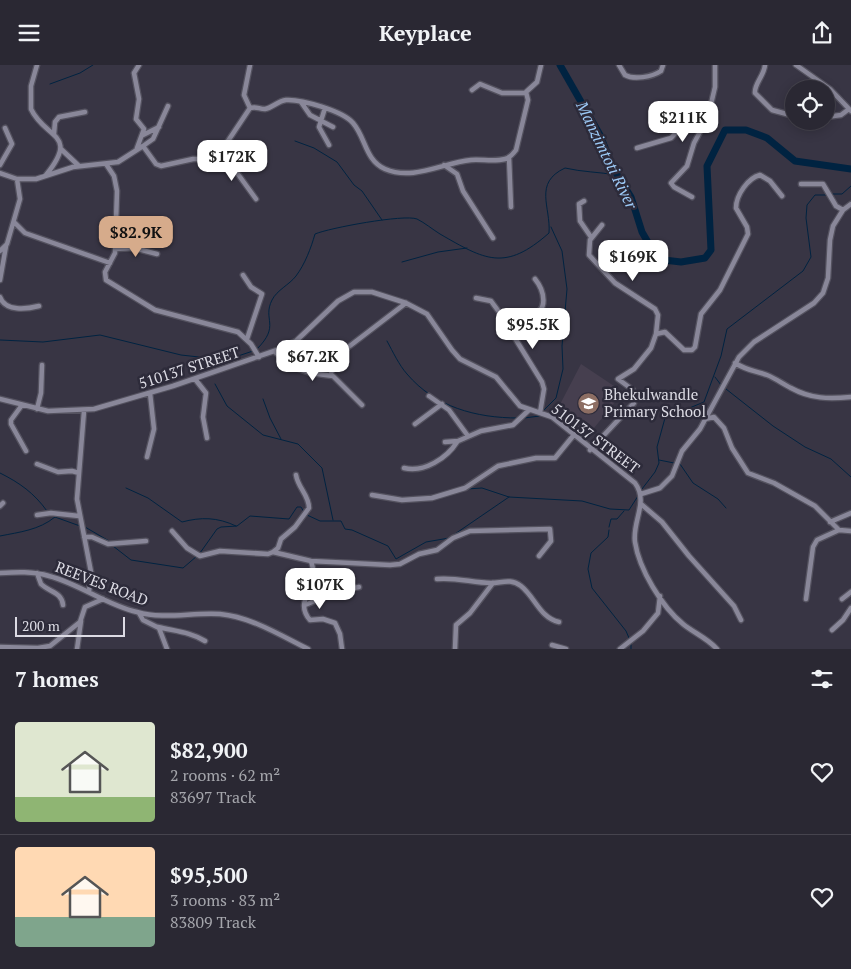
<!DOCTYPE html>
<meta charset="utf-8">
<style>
body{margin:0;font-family:"PT Serif",serif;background:#32303b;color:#f1f3f6;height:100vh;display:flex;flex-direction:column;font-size:19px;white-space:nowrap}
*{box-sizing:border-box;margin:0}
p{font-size:16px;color:#a5a6ac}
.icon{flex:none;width:28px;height:28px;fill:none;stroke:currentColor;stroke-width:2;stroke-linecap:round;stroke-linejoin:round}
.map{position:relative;height:584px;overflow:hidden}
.details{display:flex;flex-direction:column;background:#2a2833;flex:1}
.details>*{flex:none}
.controls{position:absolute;left:785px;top:15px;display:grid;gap:10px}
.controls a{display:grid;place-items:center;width:50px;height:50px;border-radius:50%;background:#2a2833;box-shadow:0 2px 12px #0003,0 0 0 1px #46444e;font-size:25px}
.scale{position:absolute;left:15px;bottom:12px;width:110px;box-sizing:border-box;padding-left:5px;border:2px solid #dcdbe4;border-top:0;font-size:14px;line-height:18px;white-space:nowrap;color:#dcdbe4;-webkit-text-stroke:4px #2d2b3a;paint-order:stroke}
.price{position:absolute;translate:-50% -42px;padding:0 11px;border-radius:10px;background:#fff;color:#222;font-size:16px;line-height:32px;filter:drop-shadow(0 1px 2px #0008)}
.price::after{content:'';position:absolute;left:50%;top:30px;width:15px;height:11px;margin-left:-8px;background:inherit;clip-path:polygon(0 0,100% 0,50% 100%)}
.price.on{background:#d6ab8b;color:#111}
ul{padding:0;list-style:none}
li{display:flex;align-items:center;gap:15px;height:125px;padding:0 15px}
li+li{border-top:1px solid #46444e}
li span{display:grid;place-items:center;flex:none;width:140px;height:100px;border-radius:5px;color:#555}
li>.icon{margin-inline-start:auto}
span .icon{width:60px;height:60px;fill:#fffc;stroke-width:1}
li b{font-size:21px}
h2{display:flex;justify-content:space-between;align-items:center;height:60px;padding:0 15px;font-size:21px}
header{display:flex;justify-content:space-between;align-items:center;height:65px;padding:0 15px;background:#2a2833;font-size:22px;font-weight:600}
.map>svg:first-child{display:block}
.education{fill:#463f4f}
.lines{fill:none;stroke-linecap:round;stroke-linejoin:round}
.stream{stroke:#002341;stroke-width:1}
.river{stroke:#002341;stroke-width:7}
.minor-casing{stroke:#54525f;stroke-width:7}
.minor{stroke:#898799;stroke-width:4.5}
.labels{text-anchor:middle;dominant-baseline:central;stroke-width:5;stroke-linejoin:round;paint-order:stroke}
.street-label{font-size:15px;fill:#dcdbe4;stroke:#2d2b3a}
.poi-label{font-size:15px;fill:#dcdbe4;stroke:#2d2b3a;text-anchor:start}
.water-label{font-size:16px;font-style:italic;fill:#9dcaf7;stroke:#2d2b3a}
</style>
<header><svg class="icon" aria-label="menu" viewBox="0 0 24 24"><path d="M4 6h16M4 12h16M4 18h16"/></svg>Keyplace<svg class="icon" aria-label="share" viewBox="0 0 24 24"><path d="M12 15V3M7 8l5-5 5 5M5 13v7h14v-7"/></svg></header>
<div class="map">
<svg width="851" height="584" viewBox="0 0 851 584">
<rect width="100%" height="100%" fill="#383544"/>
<!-- education -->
<path class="education" d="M581,299L623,327L586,373L555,349Z"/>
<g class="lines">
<!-- stream -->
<path class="stream" d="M50,19L80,8L93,0
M295,76L314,83L337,97L354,120L362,126L382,155
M830,129H842L851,121
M402,197L438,187L467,183
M0,275L43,277L100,270L181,290L226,295L253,286
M387,276C393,287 399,300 407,309C435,342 476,353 518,353
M257,284C281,260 262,255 272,235C277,225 289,220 296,211C305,199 311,183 315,169C329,163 404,149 417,154C425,158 432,164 440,169C485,195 505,207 549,168C551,142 533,118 565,103C582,107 599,107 617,110
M715,312L721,320
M215,319L227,341L263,370L298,379L322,403L333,455
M726,324L773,361L805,382L831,394L851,412
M263,334L270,353L281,374
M544,345L556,333L563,304L562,281L567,224L562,186L551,162
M524,353L540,351
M659,395L674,398
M680,399L693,418L718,434L726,443
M0,408C20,418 34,428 47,446
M126,423L148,433L182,457C201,452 217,452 236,461
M467,424L482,423L509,432L582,436L610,444L629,445L638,431
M642,424L655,407L659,398L657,382L665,353L704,337L721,291L727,264L803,206L811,192L806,153L807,140L815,130H826
M307,450L320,456H341L345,464L352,465L388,481L396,494L426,477L449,473L509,432
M85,462L109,476
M609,462L611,454H617L624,446
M609,465L608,472L591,488L588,504L592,523L626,566L629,573
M0,471C20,467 39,465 55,452L80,461
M113,481L131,495L183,503L197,491
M200,488L217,464L221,462L237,461L250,451L289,454L297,442H301L304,447
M631,584V579"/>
<!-- river -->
<path class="river" d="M560,0L600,70L613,103L631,132L642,167L653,186L664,195L681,197L705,193L711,185L707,101L725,65H746L767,73L795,96L851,104"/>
<defs>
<path id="minor" d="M37,0L31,21V44C45,74 80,68 46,110
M250,0L244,30L250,43
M619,0L625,10C634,15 652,12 661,6L663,0
M765,0C764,11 754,19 755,28L772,45L794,51
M796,0L830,24L851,46
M472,25L480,19L502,28H526
M301,37L310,50L333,62
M325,43L319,62L329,80
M826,52L841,50L849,44
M54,69L55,57L59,52L85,47
M143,70L159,62
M143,81L153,74L168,41
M137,83L144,64L136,54L139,34L134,8L139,0
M637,83L671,73L689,54L709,47
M61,84L79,101
M217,92L235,105L256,134
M509,92L511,142
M106,99L114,111L117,126L115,188L105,207L106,215L155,245L238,267L251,279L259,292
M0,100L12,79L5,63
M444,100L457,109L463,126L493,173
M0,108L17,114H36L73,102L118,97L143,81L156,99L161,101L193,94H214L220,88L250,43C256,41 259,44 265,44C272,43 278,36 286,35C301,34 343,46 353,58C366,73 365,95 385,104C413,116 442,98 471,95C482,94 494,97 505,94C510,93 513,89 516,85L528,35L526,27L537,17L541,0
M801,119H823L836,141L843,145
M692,132L674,122L671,118L687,101L694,78L708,52L715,22V0
M584,136L579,139L580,156L591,172
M14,157L25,168L110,198
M602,160L590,175L589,190L615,218L655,244L658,250L656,269
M115,184L134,183L157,189
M0,186L7,179L20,134L17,114
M243,210L251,222L262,229L247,274
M535,214C544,225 550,247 530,250C524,252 517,250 510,250L505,257L542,317L544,324L540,348
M0,215L6,181
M0,232C5,247 27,244 39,241
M476,233L491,236L505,255
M275,287L293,302L310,308L333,311L362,340
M735,298C748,306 753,305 767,310C775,313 783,319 791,323C811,334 829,334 851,332
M331,310L333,297L338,290L406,238
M195,314L206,328L203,352L207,373
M429,331L449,345L468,371
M0,334L48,346L94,344L173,321L280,284L296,276L338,236L354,227H372L406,238L427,249L452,285L460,294L496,312L520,341L552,352L635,418C649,437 632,456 635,477C639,504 662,542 683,559C694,568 707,573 717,584
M22,340L11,355V359L26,386
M37,344L41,328L42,300
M84,346L77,434L91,507L89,527
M705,354L714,352L724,363L732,383L748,408L774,418L815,441L839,465L851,466
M415,359L442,339
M445,377L458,376L481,366L513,360L529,345
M590,385L634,338L633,325L618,314L634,304L651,283L656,269L665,267L684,285H692L695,282L701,249L720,225L748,169L747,162L736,143C736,130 748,113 760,110L770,116L782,131
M147,392L154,364L150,328
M37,399L58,407L72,406L79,408
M404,403C424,408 447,393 457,377
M641,429L660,423L672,411L682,386L700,364L739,292L754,277L814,238L823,228L828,213L830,175L833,161L843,145L851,139
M372,430L402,435L432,433L465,423L498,401L536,393H555L573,371
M641,439L662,457L689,491L734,541L741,555
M0,441L3,438
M37,450L51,448L79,451
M830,457L851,448
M172,466L187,483L200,491L220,486L268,489L273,487L311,496L390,500L400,499L419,489L437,485L453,473L470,466L550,464L551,476L539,491
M84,472H92L108,479L146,476
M273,487L278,483L281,474L295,462L309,443C309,430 298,423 296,410
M311,496C313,502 314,507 313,513C311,527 296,539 310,555L323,554L335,558L340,569L342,584
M0,508C16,507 33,506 49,511C80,519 106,540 137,547C164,555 192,547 220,549C251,552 280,570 308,584
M37,508L41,519C49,527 62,527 63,540
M437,514C456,512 473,518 491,518C502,518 510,513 521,521C535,532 540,553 559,557
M806,534L813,482L817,475L839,465
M842,534L851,527
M305,540L339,526L359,522
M139,548L143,555L159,563L167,584
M158,562C174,566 191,567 205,576
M832,565L843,555L851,543
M552,580L566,584
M0,582L38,583L50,581L80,557L85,542L103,534
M77,584L81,556
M455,584L456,560L470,548L493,518
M620,584L643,566L658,548L660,531"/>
</defs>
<!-- minor casing -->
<use href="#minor" class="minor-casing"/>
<!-- minor -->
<use href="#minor" class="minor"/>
</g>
<!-- icons -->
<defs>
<symbol id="school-disc" viewBox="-11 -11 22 22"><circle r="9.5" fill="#8d6e63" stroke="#2d2b3a"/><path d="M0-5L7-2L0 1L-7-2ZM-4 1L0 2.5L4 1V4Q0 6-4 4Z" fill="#fff"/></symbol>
</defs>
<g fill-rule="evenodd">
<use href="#school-disc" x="576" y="326" width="25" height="25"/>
</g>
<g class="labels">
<!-- street labels -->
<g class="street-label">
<text transform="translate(189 302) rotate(-18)">510137 STREET</text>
<text transform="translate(596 373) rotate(37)">510137 STREET</text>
<text transform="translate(102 518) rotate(21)">REEVES ROAD</text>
</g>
<!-- poi labels -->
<g class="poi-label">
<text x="604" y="329">Bhekulwandle<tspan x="604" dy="17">Primary School</tspan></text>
</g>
<!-- water labels -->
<g class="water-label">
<text transform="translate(607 90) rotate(64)">Manzimtoti River</text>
</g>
</g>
</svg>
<div class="controls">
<a><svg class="icon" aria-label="locate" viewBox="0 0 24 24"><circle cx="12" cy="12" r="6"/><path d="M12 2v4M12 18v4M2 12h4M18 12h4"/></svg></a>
</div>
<div class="scale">200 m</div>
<b class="price" style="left:683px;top:78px">$211K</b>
<b class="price" style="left:232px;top:117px">$172K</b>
<b class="price on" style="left:136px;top:193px">$82.9K</b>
<b class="price" style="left:633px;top:217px">$169K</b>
<b class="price" style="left:533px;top:285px">$95.5K</b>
<b class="price" style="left:313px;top:317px">$67.2K</b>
<b class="price" style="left:320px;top:545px">$107K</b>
</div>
<section class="details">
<h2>7 homes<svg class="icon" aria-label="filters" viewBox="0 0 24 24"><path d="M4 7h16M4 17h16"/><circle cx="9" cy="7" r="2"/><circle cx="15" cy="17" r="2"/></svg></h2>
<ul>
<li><span style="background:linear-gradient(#dfe7d0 75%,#8fb573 0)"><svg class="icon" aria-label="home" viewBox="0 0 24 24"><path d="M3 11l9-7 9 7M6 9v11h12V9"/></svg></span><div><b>$82,900</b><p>2 rooms · 62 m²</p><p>83697 Track</p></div><svg class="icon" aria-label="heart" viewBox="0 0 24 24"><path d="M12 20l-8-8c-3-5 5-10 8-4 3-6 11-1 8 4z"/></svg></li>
<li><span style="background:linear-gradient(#ffd9b3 70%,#7fa58c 0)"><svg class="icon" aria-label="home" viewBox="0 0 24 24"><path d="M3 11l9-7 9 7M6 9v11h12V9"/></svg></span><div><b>$95,500</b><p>3 rooms · 83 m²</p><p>83809 Track</p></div><svg class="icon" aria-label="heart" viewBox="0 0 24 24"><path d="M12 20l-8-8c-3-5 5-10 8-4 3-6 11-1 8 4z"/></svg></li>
</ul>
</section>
